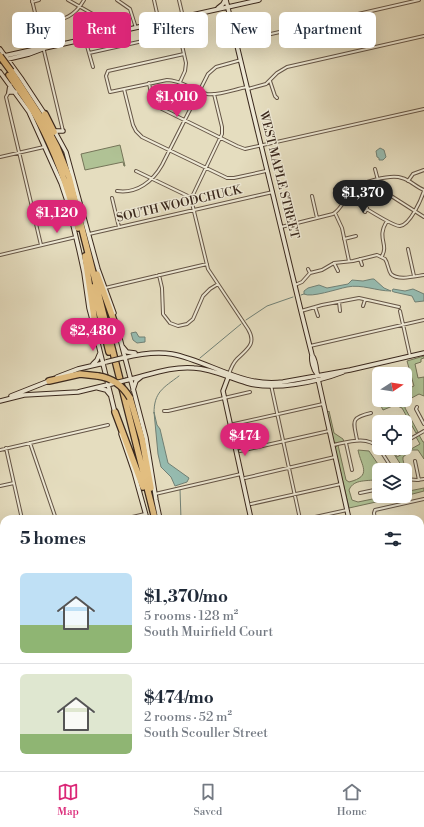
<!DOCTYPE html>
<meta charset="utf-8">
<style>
body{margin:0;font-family:"Libre Bodoni",serif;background:#f6f6f7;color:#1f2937;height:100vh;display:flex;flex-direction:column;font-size:15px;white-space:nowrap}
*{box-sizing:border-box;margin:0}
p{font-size:13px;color:#747a83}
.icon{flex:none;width:22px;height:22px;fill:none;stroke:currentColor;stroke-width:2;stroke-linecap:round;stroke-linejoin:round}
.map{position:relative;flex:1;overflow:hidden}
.sheet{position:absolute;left:0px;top:515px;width:424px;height:256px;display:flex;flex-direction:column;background:#fff;border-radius:12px 12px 0 0;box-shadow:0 4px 16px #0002}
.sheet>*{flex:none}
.guide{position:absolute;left:12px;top:12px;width:400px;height:36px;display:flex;gap:8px}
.needle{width:26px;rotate:78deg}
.buttons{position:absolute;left:372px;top:367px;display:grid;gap:8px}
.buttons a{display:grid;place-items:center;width:40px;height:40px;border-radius:6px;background:#fff;box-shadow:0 4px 16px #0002;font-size:20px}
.price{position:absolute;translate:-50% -34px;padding:0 9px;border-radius:14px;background:#db2777;color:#fff;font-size:13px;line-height:26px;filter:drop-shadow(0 1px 2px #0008)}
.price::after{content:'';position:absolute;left:50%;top:24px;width:12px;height:9px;margin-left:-6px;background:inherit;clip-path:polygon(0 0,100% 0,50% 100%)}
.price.on{background:#222;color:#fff}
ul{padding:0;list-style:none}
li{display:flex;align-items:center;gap:12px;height:100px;padding:0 20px}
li+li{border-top:1px solid #e0e1e3}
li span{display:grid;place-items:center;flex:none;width:112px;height:80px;border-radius:6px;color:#555}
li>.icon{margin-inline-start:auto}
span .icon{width:48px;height:48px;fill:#fffc;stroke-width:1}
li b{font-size:17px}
h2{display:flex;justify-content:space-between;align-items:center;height:48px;padding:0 20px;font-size:17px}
.pill{padding:0 14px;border-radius:6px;background:#fff;box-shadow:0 4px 16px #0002;font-size:14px;line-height:36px}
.pill.on{background:#db2777;color:#fff}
.dock{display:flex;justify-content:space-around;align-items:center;height:56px;border-top:1px solid #e0e1e3;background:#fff;font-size:11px;color:#747a83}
.dock a{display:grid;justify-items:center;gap:2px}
.dock .on{color:#db2777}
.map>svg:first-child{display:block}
.green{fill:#b0c295;stroke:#757559}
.water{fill:#96bcb1;stroke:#718176}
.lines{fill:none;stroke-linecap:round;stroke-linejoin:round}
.stream{stroke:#718176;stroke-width:1}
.taxiway{stroke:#90826e;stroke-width:4.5}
.street-casing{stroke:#655546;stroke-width:4}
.secondary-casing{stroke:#3a281d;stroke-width:5.5}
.highway-casing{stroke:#3a281d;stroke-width:8}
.street{stroke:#eee9d5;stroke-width:2}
.secondary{stroke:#eee9d5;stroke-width:3.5}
.highway{stroke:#e2be80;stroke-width:5.5}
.secondary-bridge-casing{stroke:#3a281d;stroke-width:5.5;stroke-linecap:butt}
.highway-bridge-casing{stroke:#3a281d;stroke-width:8;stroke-linecap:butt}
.secondary-bridge{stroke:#eee9d5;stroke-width:3.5}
.highway-bridge{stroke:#e2be80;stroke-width:5.5}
.labels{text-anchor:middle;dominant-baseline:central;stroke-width:3;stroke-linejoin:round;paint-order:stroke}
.street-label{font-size:12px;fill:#3a281d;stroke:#eee9d5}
</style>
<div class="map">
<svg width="424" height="771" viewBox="0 0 424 771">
<rect width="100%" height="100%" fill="#e5ddbf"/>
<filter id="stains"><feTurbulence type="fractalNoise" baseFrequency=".005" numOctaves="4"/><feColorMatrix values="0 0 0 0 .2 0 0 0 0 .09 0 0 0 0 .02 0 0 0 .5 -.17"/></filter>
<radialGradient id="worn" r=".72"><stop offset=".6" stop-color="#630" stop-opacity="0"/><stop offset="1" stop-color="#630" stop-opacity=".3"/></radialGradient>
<!-- green -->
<path class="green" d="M120,145L125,166H124L123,162L85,170L81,154Z
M424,356V358L421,359V362L415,364L418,378L424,377V396L419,394L406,401L405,408L418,432L416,433L402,408L395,405L383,410L378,400H405V390L414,386L407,361Z
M329,411L334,433L343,439L344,442L336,443L334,442L327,413Z
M419,435L423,442H424V459L418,450H412L403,457C402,464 409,470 408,478L405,477V471L392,451L393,450L397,457L420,444L416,437Z
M338,445L346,480L349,482C373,476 361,466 358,450L369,451L382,470H379V479C368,482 354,478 349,490L352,500L358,502L387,496H403L349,508L335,448Z
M406,480L408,481L406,490L409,491L424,488V491L405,496Z
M424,639V771H407V767H420V646Z
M324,767H354L350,771H300L307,769L322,768Z
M375,767H404L405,771H371Z"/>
<!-- water -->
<path class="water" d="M380,148L384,150L386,157L383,160H379V158L377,157L376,151Z
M372,279H374L384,288L391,291C376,291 362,284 347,287C337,289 311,298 304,294V291L308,288L319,285L327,288L348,284L352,280L363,281Z
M393,289L405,291L413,289L424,294V301L415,302L412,296L394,292L392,291Z
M136,332L139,337H145V342L137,343L133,340L131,333Z
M154,412L157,425L160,429L168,463L189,478L187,482L175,486L171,477L161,467L158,454Z
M4,631V699L0,679V632Z
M18,767H159V771H19Z"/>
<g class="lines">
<!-- stream -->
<path class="stream" d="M301,295L304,294
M246,320L267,306L293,297
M200,358L241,324
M154,413C154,392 163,388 179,376
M180,489L181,519
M420,691L424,688"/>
<!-- taxiway -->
<path class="taxiway" d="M0,601H4"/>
<defs>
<path id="street" d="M32,0L63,131
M68,0L105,21L109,26L111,33
M117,0L130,9L136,28
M154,0L159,22
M179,0L183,17
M32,2L39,0
M176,19L186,63L185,71L180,82
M38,24C60,19 72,21 84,0
M85,39L93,67
M236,42L419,0
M89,53L179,33
M184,54L108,71L106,76L110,92L167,80C182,80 193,91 207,94C219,96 235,89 247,87
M270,81L275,96L277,98
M149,83L152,99L158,107L237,146L245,149L424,109
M124,89L133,125L136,131L142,137L227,178H234L266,171
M248,89L266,84L277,73L287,67L424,36
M9,92L6,97L41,245
M214,94L222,127V134L191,199L208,269L248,329C257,344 247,349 237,359C233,363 231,368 229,374
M0,157L44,147
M375,169L379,184L385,192L424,217
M136,171L192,198
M408,181L413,174L424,170
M335,189C345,195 392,227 400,226C410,225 421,200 424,191
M117,191C137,194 153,181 162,165L208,74L216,67L241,60
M312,196L317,218
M112,198L119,227
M290,201L295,224
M365,212L367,208
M335,213L342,228L349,261
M281,227L333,214C342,209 345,197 352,190C360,182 391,174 402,178C410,180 416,187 424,190
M89,234L273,192
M344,239L356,236
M408,249L414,276
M0,255L76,237
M382,256C389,244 376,238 387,221
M360,259L362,265
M334,263L338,271
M308,269L310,273
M159,275L162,288L163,314L170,323L178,326L187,324L193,319L203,296L210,289L218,284
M295,285L302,282L310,273L322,270L334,263L353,261L377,255L385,259C388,263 388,270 391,274C398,281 416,276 424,275
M105,288L207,264
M339,302L340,311
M363,306L365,300
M315,307L318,316
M301,311L322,305L359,298L399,307
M400,311L410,356
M310,346L424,320
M271,385L300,519
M417,407L416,409L424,424
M164,411H168L250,392
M394,418L398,422
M234,424L323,404
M405,434L408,440
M357,440C354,422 349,418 371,413
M405,442L424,431
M30,443L56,519
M346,443L352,470
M373,443L377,435
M333,445C348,442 367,435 379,448
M6,448L22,519
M379,448L393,470
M0,450L108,425
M240,451L329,431
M384,453L393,448
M415,461L419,480
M245,478L335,457
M405,479L417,480L424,479
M0,486L14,483
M360,493L379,489
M155,494L241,474
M251,504L341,484
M124,519L145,514
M306,519L347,510
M375,519L374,513L375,510L424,499
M0,539H4
M256,767L257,771
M2,771L16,768"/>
<path id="secondary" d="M226,0L301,311L312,355C317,362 316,371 318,379L349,519
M218,8L223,4L225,0
M0,49L21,78L46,116
M4,56L40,48L43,49
M0,61L29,54L45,48L259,0
M0,72L29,112L61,183L68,204L79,250L84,273L89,308L93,323
M10,85L9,92H16
M54,130L66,152L98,269L114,313
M55,131H63
M118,331L146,438L156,500L160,519
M96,335L115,413
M122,346L127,352L135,353
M312,355C311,360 313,369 317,374
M123,358C139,354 155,351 172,354C209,361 243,388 283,382L350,370L424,353
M93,364L97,360L100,353
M229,375L223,391L251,519
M57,377L78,369L104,363
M127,380C149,375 171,366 194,368C213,369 229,378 247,383C274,391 317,382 343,372
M98,388L106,390L111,396
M133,390L136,381L141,377
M11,396L49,381
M0,401L24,395L78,392L111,384
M121,434L134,472L147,519
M0,547H4
M209,767L210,771
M404,767L405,771
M407,767L408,771
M160,771V767
M304,771L307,767"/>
<path id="highway" d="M11,71L44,122L57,147L69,177L155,519
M9,75C18,89 29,103 37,118C56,153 69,190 78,228
M45,114L54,132
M85,256L97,337
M97,274L118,332
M93,287L109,352
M49,381L80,374L98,376
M130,398L142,439L151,488
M115,412L143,487
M214,767L215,771
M220,767L221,771"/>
</defs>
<!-- street casing -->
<use href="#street" class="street-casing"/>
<!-- secondary casing -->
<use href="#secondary" class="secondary-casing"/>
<!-- highway casing -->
<use href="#highway" class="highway-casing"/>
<!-- street -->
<use href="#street" class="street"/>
<!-- secondary -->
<use href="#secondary" class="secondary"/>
<!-- highway -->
<use href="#highway" class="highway"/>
<defs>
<path id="secondary-bridge" d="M106,362L122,358
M111,384L127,380"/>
<path id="highway-bridge" d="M0,56L11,71
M98,376C112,378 123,386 130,398"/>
</defs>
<!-- secondary-bridge casing -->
<use href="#secondary-bridge" class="secondary-bridge-casing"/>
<!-- highway-bridge casing -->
<use href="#highway-bridge" class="highway-bridge-casing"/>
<!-- secondary-bridge -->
<use href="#secondary-bridge" class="secondary-bridge"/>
<!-- highway-bridge -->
<use href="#highway-bridge" class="highway-bridge"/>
</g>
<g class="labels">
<!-- street labels -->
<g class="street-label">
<text transform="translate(279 175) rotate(76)">WEST MAPLE STREET</text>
<text transform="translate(179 204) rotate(-13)">SOUTH WOODCHUCK</text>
</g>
</g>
<rect width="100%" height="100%" filter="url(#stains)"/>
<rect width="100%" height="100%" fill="url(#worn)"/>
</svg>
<div class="buttons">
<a><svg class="needle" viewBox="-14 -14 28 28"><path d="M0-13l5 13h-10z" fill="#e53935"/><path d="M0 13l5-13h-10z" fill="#747a83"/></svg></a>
<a><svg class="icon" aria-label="locate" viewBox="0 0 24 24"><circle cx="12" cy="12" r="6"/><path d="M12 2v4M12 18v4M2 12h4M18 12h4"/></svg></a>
<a><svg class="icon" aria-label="layers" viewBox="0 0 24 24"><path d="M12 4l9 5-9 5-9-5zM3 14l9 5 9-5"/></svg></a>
</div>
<b class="price" style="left:177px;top:118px">$1,010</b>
<b class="price on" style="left:363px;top:214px">$1,370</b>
<b class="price" style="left:57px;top:234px">$1,120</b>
<b class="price" style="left:93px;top:352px">$2,480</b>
<b class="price" style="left:245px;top:457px">$474</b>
<div class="guide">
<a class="pill">Buy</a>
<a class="pill on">Rent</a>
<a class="pill">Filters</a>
<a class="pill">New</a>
<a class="pill">Apartment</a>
</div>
<section class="sheet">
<h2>5 homes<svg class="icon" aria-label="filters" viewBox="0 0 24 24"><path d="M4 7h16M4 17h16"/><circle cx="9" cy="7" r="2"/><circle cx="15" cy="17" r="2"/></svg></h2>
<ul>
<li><span style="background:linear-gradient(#bfe0f5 65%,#8fb573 0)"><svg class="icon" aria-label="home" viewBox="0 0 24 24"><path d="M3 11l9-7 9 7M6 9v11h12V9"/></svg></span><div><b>$1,370/mo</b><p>5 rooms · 128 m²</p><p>South Muirfield Court</p></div></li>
<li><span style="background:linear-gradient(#dfe7d0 75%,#8fb573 0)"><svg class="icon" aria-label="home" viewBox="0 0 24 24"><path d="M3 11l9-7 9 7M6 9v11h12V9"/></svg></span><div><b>$474/mo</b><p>2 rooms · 52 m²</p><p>South Scouller Street</p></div></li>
</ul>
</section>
</div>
<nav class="dock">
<a class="on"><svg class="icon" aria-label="map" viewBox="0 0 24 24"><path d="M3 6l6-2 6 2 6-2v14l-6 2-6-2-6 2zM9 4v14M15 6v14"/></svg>Map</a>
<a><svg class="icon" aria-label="saved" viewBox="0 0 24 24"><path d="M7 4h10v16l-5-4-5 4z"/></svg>Saved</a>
<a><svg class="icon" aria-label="home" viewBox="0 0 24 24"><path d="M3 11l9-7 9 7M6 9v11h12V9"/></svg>Home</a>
</nav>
